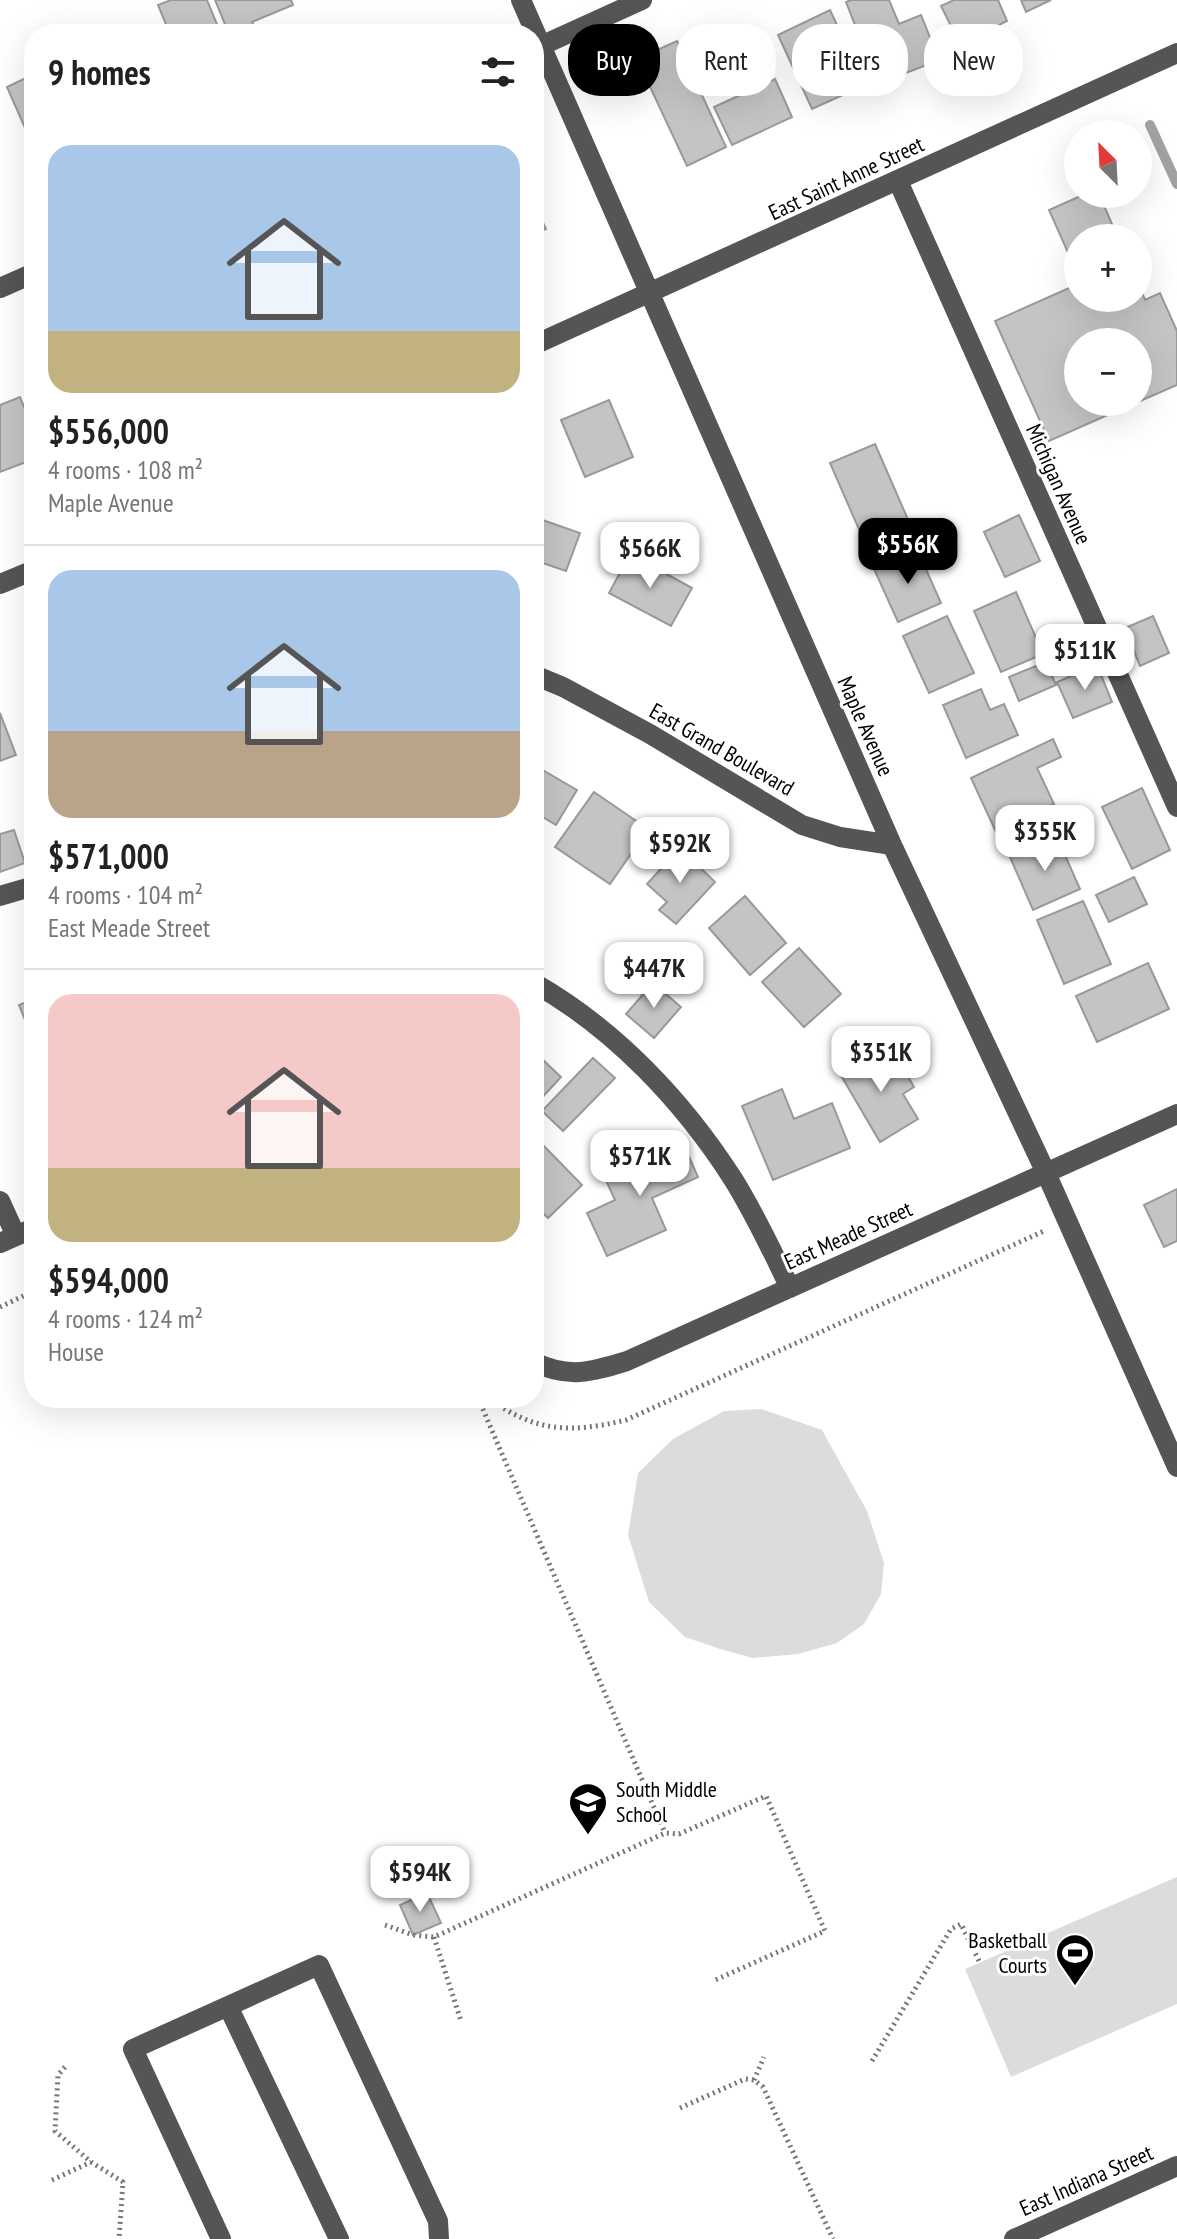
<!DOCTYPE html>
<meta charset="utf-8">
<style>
body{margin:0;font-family:"PT Sans Narrow",sans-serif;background:#f6f6f6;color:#222;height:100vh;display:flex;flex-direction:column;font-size:30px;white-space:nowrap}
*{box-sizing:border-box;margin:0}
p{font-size:26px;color:#767676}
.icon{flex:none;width:44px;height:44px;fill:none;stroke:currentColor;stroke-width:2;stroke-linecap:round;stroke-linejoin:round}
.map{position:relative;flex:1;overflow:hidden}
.panel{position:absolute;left:24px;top:24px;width:520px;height:1384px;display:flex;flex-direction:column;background:#fff;border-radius:32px;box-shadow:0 8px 32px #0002}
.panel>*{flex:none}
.banner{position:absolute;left:568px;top:24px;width:488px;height:72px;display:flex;gap:16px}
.needle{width:52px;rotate:336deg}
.buttons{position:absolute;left:1064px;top:120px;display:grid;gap:16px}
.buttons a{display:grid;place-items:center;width:88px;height:88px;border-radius:50%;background:#fff;box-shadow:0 8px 32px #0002;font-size:40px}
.price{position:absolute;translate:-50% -68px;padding:0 18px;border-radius:16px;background:#fff;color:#222;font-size:26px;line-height:52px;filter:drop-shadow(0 2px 4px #0008)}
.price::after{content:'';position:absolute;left:50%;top:48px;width:24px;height:18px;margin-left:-12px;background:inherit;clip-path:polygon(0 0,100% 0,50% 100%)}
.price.selected{background:#000;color:#fff}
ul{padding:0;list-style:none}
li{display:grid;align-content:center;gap:16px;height:424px;padding:0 24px}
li+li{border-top:2px solid #e0e0e0}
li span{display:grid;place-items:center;height:248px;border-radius:24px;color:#555}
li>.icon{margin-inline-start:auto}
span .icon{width:144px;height:144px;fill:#fffc;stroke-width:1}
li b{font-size:34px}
h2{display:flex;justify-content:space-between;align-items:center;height:96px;padding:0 24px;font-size:34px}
.tag{padding:0 28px;border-radius:32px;background:#fff;box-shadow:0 8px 32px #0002;font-size:28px;line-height:72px}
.tag.selected{background:#000;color:#fff}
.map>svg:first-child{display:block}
.green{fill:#dcdcdc}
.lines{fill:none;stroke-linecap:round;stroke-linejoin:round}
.stream{stroke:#a3a3a3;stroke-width:10}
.building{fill:#c4c4c4;stroke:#999;stroke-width:2}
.path{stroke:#777;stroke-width:5;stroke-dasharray:2 4;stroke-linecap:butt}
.minor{stroke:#555;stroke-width:20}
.labels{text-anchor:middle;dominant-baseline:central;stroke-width:6;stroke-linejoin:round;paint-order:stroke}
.street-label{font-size:22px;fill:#000;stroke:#fff}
.poi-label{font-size:22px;fill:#000;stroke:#fff;text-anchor:start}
</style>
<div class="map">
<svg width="1177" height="2239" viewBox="0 0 1177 2239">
<rect width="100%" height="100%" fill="#fff"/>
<!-- green -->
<path class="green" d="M761,1409L822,1430L867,1511L884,1563L881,1594L864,1624L837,1643L798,1654L753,1658L720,1649L685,1637L649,1602L628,1535L638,1473L673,1439L724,1411Z
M1177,1877V2004L1011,2077L965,1969Z"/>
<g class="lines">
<!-- stream -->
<path class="stream" d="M1150,125L1177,184"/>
</g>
<!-- building -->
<path class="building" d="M171,0H207L221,34H170L158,5Z
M215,0H291L293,5L252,22L256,31L249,34H229Z
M851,0H889L899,24L921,15L939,60L901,75L899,69L876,78L846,2Z
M954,0H998L1007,21L960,44L941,6Z
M1021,0H1051L1026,12Z
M830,10L865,85L812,109L778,35Z
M131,26L135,34H112Z
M677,41L726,147L687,166L637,59Z
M34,74V124L25,128L7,87Z
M775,79L792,117L732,145L714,107Z
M1085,194H1099L1118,238H1078V275L1049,210Z
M534,204L546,229L534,234Z
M1138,283L1145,300L1160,293L1177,331V385L1138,402V342H1078V402H1137L1049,441L995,321L1078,284V298H1138Z
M20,397L34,432V459L0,472V405Z
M609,400L633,457L585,477L561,420Z
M875,444L913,531L868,550L830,463Z
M1019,515L1040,561L1005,577L984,532Z
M534,517L580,533L566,571L534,560Z
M917,549L941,603L898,622L874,569Z
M630,554L692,588L671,626L609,593Z
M1016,592L1043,654L1001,672L974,611Z
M947,616L974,673L929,693L903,636Z
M1153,616L1169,653L1140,666L1125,628Z
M1046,662L1056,685L1019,701L1009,677Z
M1097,665L1112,702L1073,718L1057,682Z
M981,689L990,710L1004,704L1018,735L966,758L943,705Z
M0,713L16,755L0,761Z
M1053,739L1061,757L1037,768L1054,804L996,832L971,778Z
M534,765L577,790L556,825L534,812Z
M1142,788L1170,850L1132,869L1102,807Z
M594,792L648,829L610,884L555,847Z
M14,830L25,863L0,872V834Z
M1057,837L1080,889L1033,910L1010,857Z
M680,848L715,882L676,924L659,910L667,902L647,884Z
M1134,877L1147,904L1109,922L1096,895Z
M745,896L786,943L750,975L709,928Z
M1083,901L1111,964L1064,984L1037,920Z
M799,948L841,994L804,1027L762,982Z
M1148,963L1169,1009L1097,1042L1076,996Z
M653,983L681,1007L654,1038L626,1014Z
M34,999V1042L19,1005Z
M874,1051L885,1069L899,1061L914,1087L903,1094L918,1119L880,1142L839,1072Z
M593,1058L615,1078L563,1131L542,1111Z
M542,1059L561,1077L536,1104L534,1068Z
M782,1089L794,1119L832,1103L850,1148L773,1180L742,1106Z
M538,1140L582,1185L548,1218L534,1204V1144Z
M682,1141L698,1177L652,1198L666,1230L607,1256L587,1213L615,1200L604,1176Z
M1177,1189V1241L1164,1247L1144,1205Z
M427,1893L441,1923L413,1935L400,1905Z"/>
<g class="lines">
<!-- path -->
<path class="path" d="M0,1307L34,1291
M478,1398L665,1833
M489,1398C535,1433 572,1433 626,1420L1044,1231
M385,1925L413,1935L434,1937L665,1833L679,1834L766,1796L825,1931L713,1981
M434,1937L461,2021
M872,2061L951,1929L961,1924L980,1963
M65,2067L58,2075L55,2131L91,2162L123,2182L119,2239
M754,2080L764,2057
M680,2108L745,2079L754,2080L763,2087L833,2239
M52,2180L91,2162"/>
<!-- minor -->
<path class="minor" d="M521,0L892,845L1046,1173L1177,1467
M534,49L642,0
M898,181L1177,807
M0,288L34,273
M534,345L1177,53
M0,584L34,570
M534,675L563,687L650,734L802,825L840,837L892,845
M0,896L34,886
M534,983C615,1029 683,1101 733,1179C755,1214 772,1251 790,1288
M0,1201L16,1236
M0,1243L34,1228
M534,1362C569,1379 591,1372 627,1361L1177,1114
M228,2006L339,2239
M221,2239L133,2049L319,1965L438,2221L439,2239
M1014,2239L1177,2166"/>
</g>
<!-- icons -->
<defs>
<symbol id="school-pin" viewBox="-11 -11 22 30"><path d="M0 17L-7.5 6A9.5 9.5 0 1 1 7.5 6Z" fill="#000" stroke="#fff"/><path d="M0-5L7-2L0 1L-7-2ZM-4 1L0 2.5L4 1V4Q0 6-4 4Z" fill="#fff"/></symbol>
<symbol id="stadium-pin" viewBox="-11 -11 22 30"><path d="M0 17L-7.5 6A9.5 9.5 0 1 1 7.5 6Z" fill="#000" stroke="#fff"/><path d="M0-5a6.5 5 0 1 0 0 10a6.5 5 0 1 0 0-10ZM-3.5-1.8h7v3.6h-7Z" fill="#fff"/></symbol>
</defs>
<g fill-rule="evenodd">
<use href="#school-pin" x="566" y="1780" width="44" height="60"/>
<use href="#stadium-pin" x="1053" y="1931" width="44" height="60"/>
</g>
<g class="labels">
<!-- street labels -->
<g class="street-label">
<text transform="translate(846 178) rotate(-25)">East Saint Anne Street</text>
<text transform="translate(1059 484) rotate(66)">Michigan Avenue</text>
<text transform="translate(866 726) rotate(66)">Maple Avenue</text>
<text transform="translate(722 749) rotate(30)">East Grand Boulevard</text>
<text transform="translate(848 1235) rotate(-24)">East Meade Street</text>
<text transform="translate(1086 2180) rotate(-24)">East Indiana Street</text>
</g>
<!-- poi labels -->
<g class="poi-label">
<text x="616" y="1789">South Middle<tspan x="616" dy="25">School</tspan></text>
<text x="1047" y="1940" text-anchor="end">Basketball<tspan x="1047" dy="25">Courts</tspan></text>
</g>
</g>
</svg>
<div class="buttons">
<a><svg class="needle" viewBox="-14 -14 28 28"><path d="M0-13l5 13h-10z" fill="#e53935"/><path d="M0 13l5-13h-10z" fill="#767676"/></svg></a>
<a>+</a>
<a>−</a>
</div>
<b class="price selected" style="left:908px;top:586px">$556K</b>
<b class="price" style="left:650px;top:590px">$566K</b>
<b class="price" style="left:1085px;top:692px">$511K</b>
<b class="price" style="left:1045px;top:873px">$355K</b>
<b class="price" style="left:680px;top:885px">$592K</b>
<b class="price" style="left:654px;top:1010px">$447K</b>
<b class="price" style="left:881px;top:1094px">$351K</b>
<b class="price" style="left:640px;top:1198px">$571K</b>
<b class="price" style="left:420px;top:1914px">$594K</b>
<div class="banner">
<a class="tag selected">Buy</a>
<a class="tag">Rent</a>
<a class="tag">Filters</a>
<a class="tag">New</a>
</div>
<section class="panel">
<h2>9 homes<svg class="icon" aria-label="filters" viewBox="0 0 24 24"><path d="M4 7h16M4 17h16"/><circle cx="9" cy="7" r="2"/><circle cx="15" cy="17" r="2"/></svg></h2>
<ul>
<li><span style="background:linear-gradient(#a9c7e8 75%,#c2b280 0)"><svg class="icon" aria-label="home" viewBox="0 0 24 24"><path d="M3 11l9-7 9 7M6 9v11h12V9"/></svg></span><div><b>$556,000</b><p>4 rooms · 108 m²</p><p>Maple Avenue</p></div></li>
<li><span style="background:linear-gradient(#a9c7e8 65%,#b9a48a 0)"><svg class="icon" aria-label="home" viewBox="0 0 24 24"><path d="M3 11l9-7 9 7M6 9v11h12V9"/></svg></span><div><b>$571,000</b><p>4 rooms · 104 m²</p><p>East Meade Street</p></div></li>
<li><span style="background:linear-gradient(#f6c9c9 70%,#c2b280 0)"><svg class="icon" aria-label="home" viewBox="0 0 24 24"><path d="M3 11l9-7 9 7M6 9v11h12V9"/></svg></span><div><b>$594,000</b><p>4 rooms · 124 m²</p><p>House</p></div></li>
</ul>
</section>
</div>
